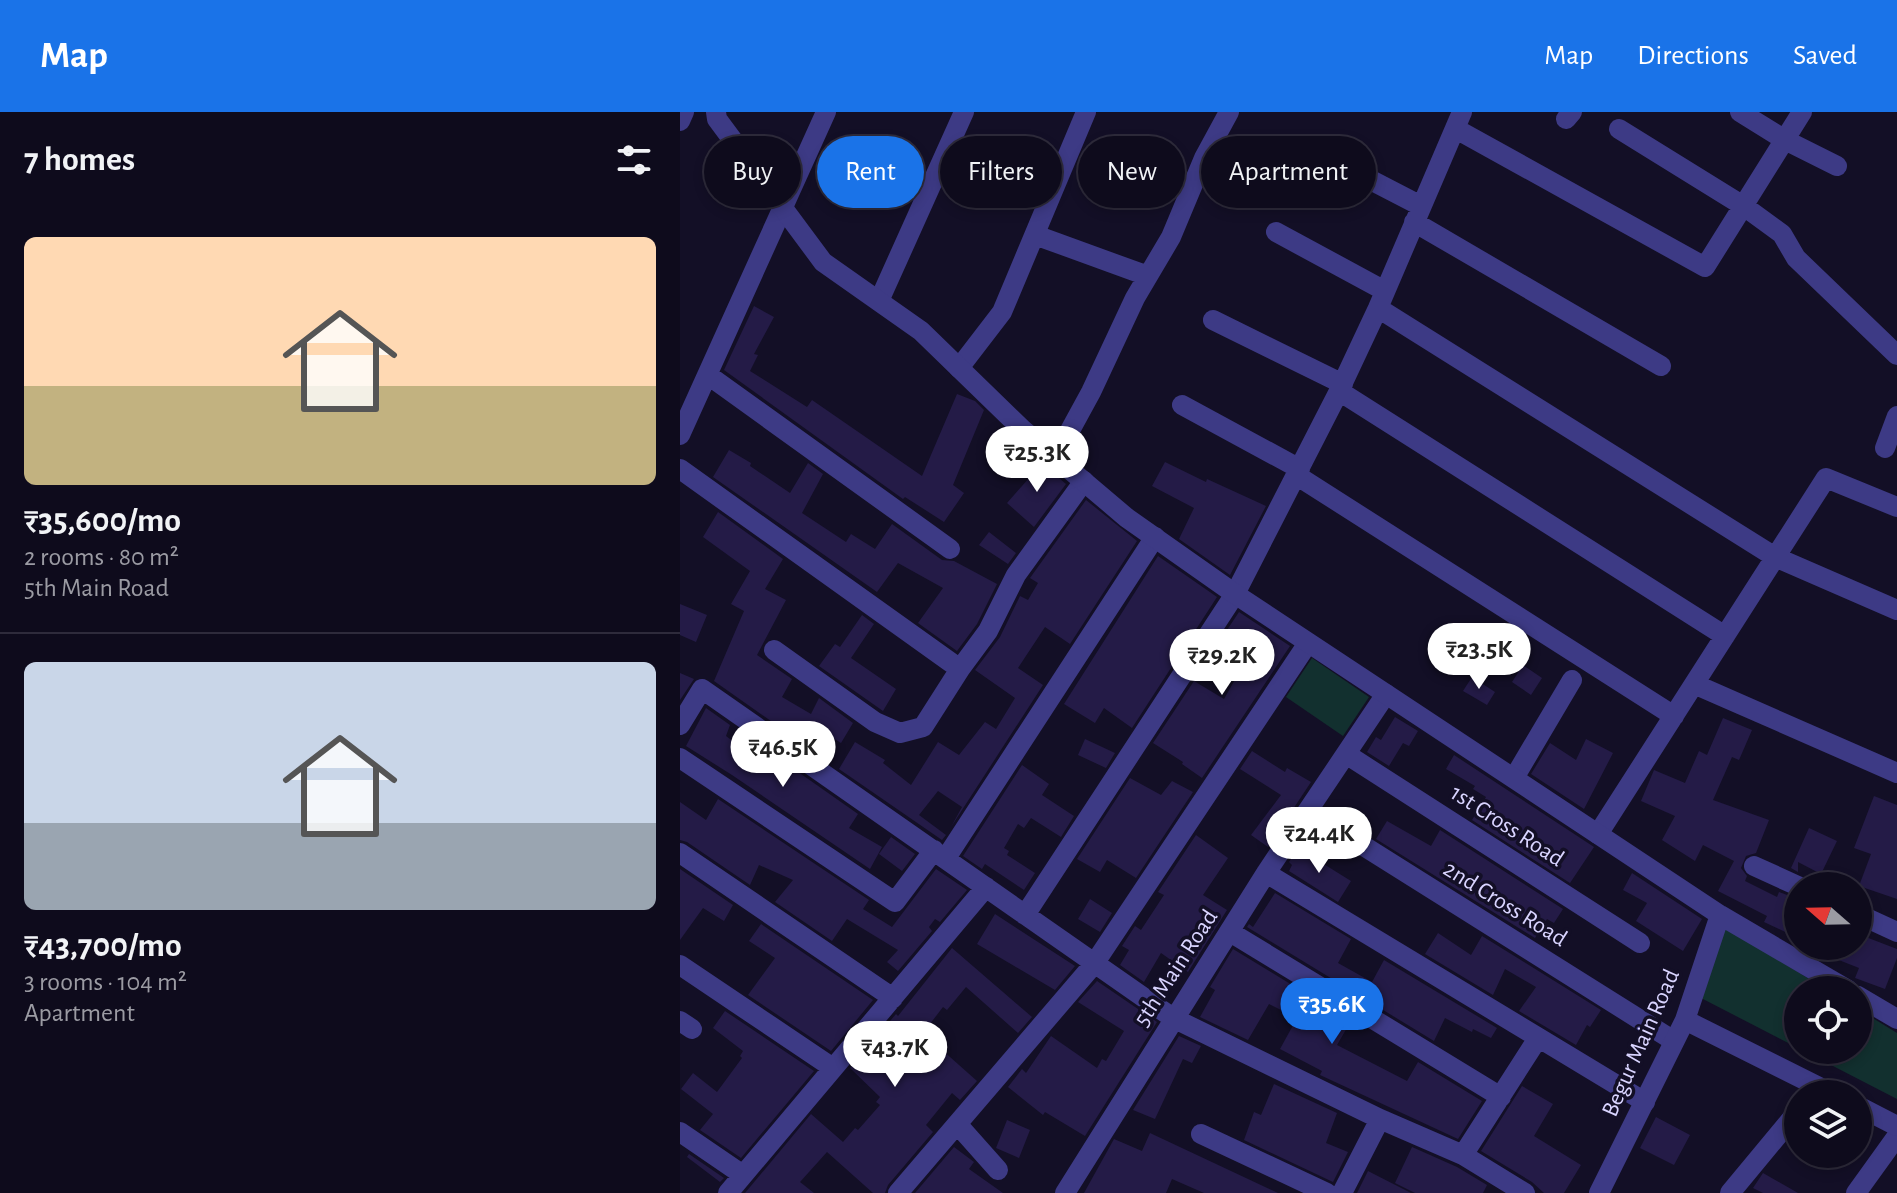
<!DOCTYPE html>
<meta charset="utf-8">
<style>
body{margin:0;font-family:"Alegreya Sans",sans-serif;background:#171425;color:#f1f3f6;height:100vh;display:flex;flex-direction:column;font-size:30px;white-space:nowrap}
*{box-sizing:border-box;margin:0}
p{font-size:26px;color:#9b9ba3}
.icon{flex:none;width:44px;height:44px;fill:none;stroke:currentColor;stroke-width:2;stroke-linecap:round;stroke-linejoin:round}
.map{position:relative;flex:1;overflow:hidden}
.drawer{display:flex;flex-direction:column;background:#0e0b1c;width:680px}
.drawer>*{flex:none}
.banner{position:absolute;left:24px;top:24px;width:760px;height:72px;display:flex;gap:16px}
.needle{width:52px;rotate:290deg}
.tools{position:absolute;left:1104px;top:760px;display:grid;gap:16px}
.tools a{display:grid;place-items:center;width:88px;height:88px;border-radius:50%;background:#0e0b1c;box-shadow:0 4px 12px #0003,0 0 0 2px #2e2b3b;font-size:40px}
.price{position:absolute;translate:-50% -68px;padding:0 18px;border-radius:28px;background:#fff;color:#222;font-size:26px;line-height:52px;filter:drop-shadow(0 2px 4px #0008)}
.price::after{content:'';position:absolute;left:50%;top:48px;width:24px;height:18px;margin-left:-12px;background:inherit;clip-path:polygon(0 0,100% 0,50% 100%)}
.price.on{background:#1a73e8;color:#fff}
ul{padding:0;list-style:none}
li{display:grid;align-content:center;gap:16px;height:424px;padding:0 24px}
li+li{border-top:2px solid #2e2b3b}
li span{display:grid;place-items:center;height:248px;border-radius:12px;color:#555}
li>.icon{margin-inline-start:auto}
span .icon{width:144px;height:144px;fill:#fffc;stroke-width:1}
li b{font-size:34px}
h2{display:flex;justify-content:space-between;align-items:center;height:96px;padding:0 24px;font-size:34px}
.tag{padding:0 28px;border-radius:36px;background:#0e0b1c;box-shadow:0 4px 12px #0003,0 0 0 2px #2e2b3b;font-size:28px;line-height:72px}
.tag.on{background:#1a73e8;color:#fff}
header{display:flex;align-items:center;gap:48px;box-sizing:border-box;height:112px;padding:0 40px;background:#1a73e8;color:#fff}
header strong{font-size:38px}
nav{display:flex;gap:44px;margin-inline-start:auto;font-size:28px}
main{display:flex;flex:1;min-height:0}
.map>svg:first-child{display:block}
.green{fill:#12302f}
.building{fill:#241b47}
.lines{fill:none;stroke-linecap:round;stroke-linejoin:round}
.minor{stroke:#3d3a85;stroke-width:20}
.tertiary{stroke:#3d3a85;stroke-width:20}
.labels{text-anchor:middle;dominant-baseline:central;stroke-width:7;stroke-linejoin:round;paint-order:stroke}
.street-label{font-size:24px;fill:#d9d4ff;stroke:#130f26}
</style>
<header>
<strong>Map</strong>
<nav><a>Map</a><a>Directions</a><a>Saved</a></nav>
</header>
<main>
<section class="drawer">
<h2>7 homes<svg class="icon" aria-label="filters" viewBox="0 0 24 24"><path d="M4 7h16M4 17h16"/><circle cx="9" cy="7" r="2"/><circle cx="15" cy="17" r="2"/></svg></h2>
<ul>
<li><span style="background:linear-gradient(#ffd9b3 60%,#c2b280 0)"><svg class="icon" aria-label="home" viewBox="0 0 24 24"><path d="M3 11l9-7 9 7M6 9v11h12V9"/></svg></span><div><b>₹35,600/mo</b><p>2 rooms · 80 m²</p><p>5th Main Road</p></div></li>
<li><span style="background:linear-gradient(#c9d6e8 65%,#9aa5b1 0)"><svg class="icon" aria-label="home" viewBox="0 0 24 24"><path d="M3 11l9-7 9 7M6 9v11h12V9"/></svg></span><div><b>₹43,700/mo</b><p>3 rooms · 104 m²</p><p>Apartment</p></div></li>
</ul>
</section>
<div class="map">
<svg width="1217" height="1081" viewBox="0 0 1217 1081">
<rect width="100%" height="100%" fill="#130f26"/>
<!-- green -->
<path class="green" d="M632,546L689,585L663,624L606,585Z
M1045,815L1147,878H1118V936L1021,886Z
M1178,897L1217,921V987L1122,938H1178Z"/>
<!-- building -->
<path class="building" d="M74,194L94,205L74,242L78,243L70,259L127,295L132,288L242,364L277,282L295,289L304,298L273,373L284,381L264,410L225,385L223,387L44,258Z
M49,338L71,351L70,354L110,381L128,351L143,362L122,401L166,430L171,422L195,437L212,412L262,448L274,449L317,472L297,512L277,539L238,511L263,476L218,451L197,480L33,365Z
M358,348L386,372L354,415L327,391L350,365L346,363Z
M485,350L526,370L527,367L586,394L550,463L499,427L514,396L472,374Z
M406,388L457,429L390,532L365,515L338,556L363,573L271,715L282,695L258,679L239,703L266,723L262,728L159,657L175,630L205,648L203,651L231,673L258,630L279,643L305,610L316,617L335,586L295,558L320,525L340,484L348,488L358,471L350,466Z
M38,400L103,447L85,477L106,488L77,543L112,567L102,585L131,602L139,586L173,611L161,631L137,616L125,633L34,569L64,499L51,492L70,459L23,425Z
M309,420L336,441L328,452L299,433Z
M478,444L537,485L452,616L424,596L415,611L384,592Z
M0,492L27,503L16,530L0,523Z
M559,500L610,534L522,666L502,652L503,650L473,631L514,569L544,587L561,557L533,539Z
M182,503L194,512L171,546L216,577L203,599L139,554L155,532L160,535Z
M843,553L862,566L851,583L832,570Z
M0,561L14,567L0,588Z
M792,565L815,580L807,593L783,579Z
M26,596L50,613L46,624L86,654L94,643L178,702L169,716L202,735L190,757L52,663L6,634Z
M715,605L738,619L729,634L723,631L709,654L687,640L696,625L701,628Z
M1043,606L1072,618L1059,648L1052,645L1033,688L1089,708L1076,741L1066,744L1061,756L1067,764L1065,769L1097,785L1099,780L1118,787V826L1084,810L1087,804L1038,779L1054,749L1023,733L1015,749L982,728L995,704L961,689L974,658L1005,671L1019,639L1027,643Z
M405,627L435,641L426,656L398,643Z
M906,627L933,641L904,697L851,662L870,631L896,648Z
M572,639L605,660L607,656L631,670L588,735L571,723L601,683L560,657Z
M774,643L914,735L890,771L792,708L806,685L793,677L795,674L766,657Z
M342,653L369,672L362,683L394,704L381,725L351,706L344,716L338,712L324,736L329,739L327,743L355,761L344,778L305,752L302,757L283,744Z
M450,666L481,683L492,669L513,680L456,766L427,748L420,760L397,747Z
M1194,684L1217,693V787L1179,774L1191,742L1174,736Z
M38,687L189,788L183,797L212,815L256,757L287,778L260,810L255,807L249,815L252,819L218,859L207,850L218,838L167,807L152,829L95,790L113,768L79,753L70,773L7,730L0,728V690L26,708Z
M707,709L751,734L760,718L883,797L874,811L867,807L855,826L696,727Z
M1129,716L1157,729L1141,762L1118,750V760L1111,756Z
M516,723L548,746L523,783L547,798L508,860L481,841L464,870L440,853L449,838L442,834L455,814L461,818L484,783L478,780Z
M211,725L235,742L222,759L199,742Z
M618,736L671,769L658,790L609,759L612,753L609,750Z
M0,757L53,793L44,809L23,796L0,828Z
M952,761L1022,807L1003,839L956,809L967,791L943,778Z
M595,781L671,827L658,851L692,870L704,848L817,916L811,926L793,917L792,920L765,906L754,929L567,815L569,812L573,815Z
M410,787L432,801L420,820L398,807Z
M315,802L395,854L375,878L297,832Z
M81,812L193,888L151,939L68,883L95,846L69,829Z
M758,821L791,843L802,824L921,898L910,915L907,913L896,933L839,899L856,875L825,857L813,883L745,842Z
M1178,822L1217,837V846L1205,877L1175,866L1179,856L1126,835L1178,834Z
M272,836L352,905L338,921L286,875L267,898L263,895L243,921L297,969L280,988L272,981L246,1013L253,1020L208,1073L205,1081H193L147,1040L120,1070L134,1081H65L131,1002L163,1030L175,1016L178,1018L200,993L196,990L200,985L170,956L216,902L218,904Z
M553,837L671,909L657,933L727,969L738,950L802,989L778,1027L640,963L642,959L600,937L617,906L589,892L568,928L520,905L535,878L530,875Z
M417,869L477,910L405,1024L365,1000L363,1003L328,975L342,957L346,961L371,924L417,956L422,947L426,949L444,919L398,890Z
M45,899L134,959L61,1046L20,1018L33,1002L1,977L13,961L37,980L62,946L60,944L63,939L33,916Z
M499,924L521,934L512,951L503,947L475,1007L453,998Z
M594,972L657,1001L646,1031L668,1040L653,1070L564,1028L574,1000L581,1003Z
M842,974L873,992L854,1024L901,1053L884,1081H864L852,1070L801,1039Z
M976,1005L1010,1023L994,1053L960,1036Z
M327,1008L350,1018L339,1046L316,1036Z
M470,1021L598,1081H524L492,1067L486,1081H404L434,1027L462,1039Z
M274,1035L294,1050L289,1057L323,1081H235Z
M732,1035L777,1055L807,1073L803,1081H735L715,1071Z
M9,1042L44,1066L40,1070L7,1045Z
M688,1059L731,1081H677Z
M1083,1061L1118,1081H1083L1073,1076Z"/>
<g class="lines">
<!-- minor -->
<path class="minor" d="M1060,0L1105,28L1157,54
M886,7L892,0
M0,9L4,0
M776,17L1025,155L1122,0
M939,17L1065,95L1102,122L1116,146L1217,243
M627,35L741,94
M734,110L981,254
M596,120L705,179
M355,123L468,164
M199,189L284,0
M698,196L1095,445L1217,498
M533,208L663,272
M279,256L322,200L406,0
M28,263L270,437
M659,279L1045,524
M502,293L620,357
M0,323L146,0
M1205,336L1217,304
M375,346L411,280L455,186L491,125L524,46L549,0
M0,357L280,557
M616,363L994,604
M94,538L195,610L220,621L243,615L280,557L308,519L336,463L404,369
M1014,572L1217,661
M0,613L22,577L493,906L700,1007L783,1043L845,1081
M666,642L960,831
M0,646L215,790L254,738
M834,666L892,568
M628,699L994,929
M918,722L1146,366L1217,395
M0,741L213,886
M266,746L475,425
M1074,754L1118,774
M586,761L965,990
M1178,802L1217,820
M345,803L555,482L659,279L698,196L782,0
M550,820L821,985
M0,853L153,956
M0,909L12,917
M278,1013L318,1058
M0,1020L63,1063
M521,1022L647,1081
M783,1043L858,926
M48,1081L306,775
M218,1081L414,852L628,531
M385,1081L586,761L706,582
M662,1081L700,1007
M1050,1081L1118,999
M1176,1081L1217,1024"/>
<!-- tertiary -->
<path class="tertiary" d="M36,0L37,7L143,150L241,219L343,318L447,406L555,482L1040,803L1168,878
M1178,884L1217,907
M1005,908L1153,982
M1178,994L1217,1014
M919,1081L1005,908L1040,803"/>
</g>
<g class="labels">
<!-- street labels -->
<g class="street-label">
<text transform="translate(827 714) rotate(33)">1st Cross Road</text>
<text transform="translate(825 792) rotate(32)">2nd Cross Road</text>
<text transform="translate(496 856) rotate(-57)">5th Main Road</text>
<text transform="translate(961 931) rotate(-66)">Begur Main Road</text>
</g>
</g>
</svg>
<div class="tools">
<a><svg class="needle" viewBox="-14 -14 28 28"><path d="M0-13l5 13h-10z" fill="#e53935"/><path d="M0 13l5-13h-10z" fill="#9b9ba3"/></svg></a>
<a><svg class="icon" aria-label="locate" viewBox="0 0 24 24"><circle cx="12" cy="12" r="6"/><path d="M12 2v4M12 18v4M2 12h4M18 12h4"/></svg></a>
<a><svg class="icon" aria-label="layers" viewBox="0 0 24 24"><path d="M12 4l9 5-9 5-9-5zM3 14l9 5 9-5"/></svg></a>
</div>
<b class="price" style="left:357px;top:382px">₹25.3K</b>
<b class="price" style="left:799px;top:579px">₹23.5K</b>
<b class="price" style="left:542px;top:585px">₹29.2K</b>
<b class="price" style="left:103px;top:677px">₹46.5K</b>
<b class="price" style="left:639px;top:763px">₹24.4K</b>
<b class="price on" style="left:652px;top:934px">₹35.6K</b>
<b class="price" style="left:215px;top:977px">₹43.7K</b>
<div class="banner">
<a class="tag">Buy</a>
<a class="tag on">Rent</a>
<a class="tag">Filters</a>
<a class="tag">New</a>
<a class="tag">Apartment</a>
</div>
</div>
</main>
